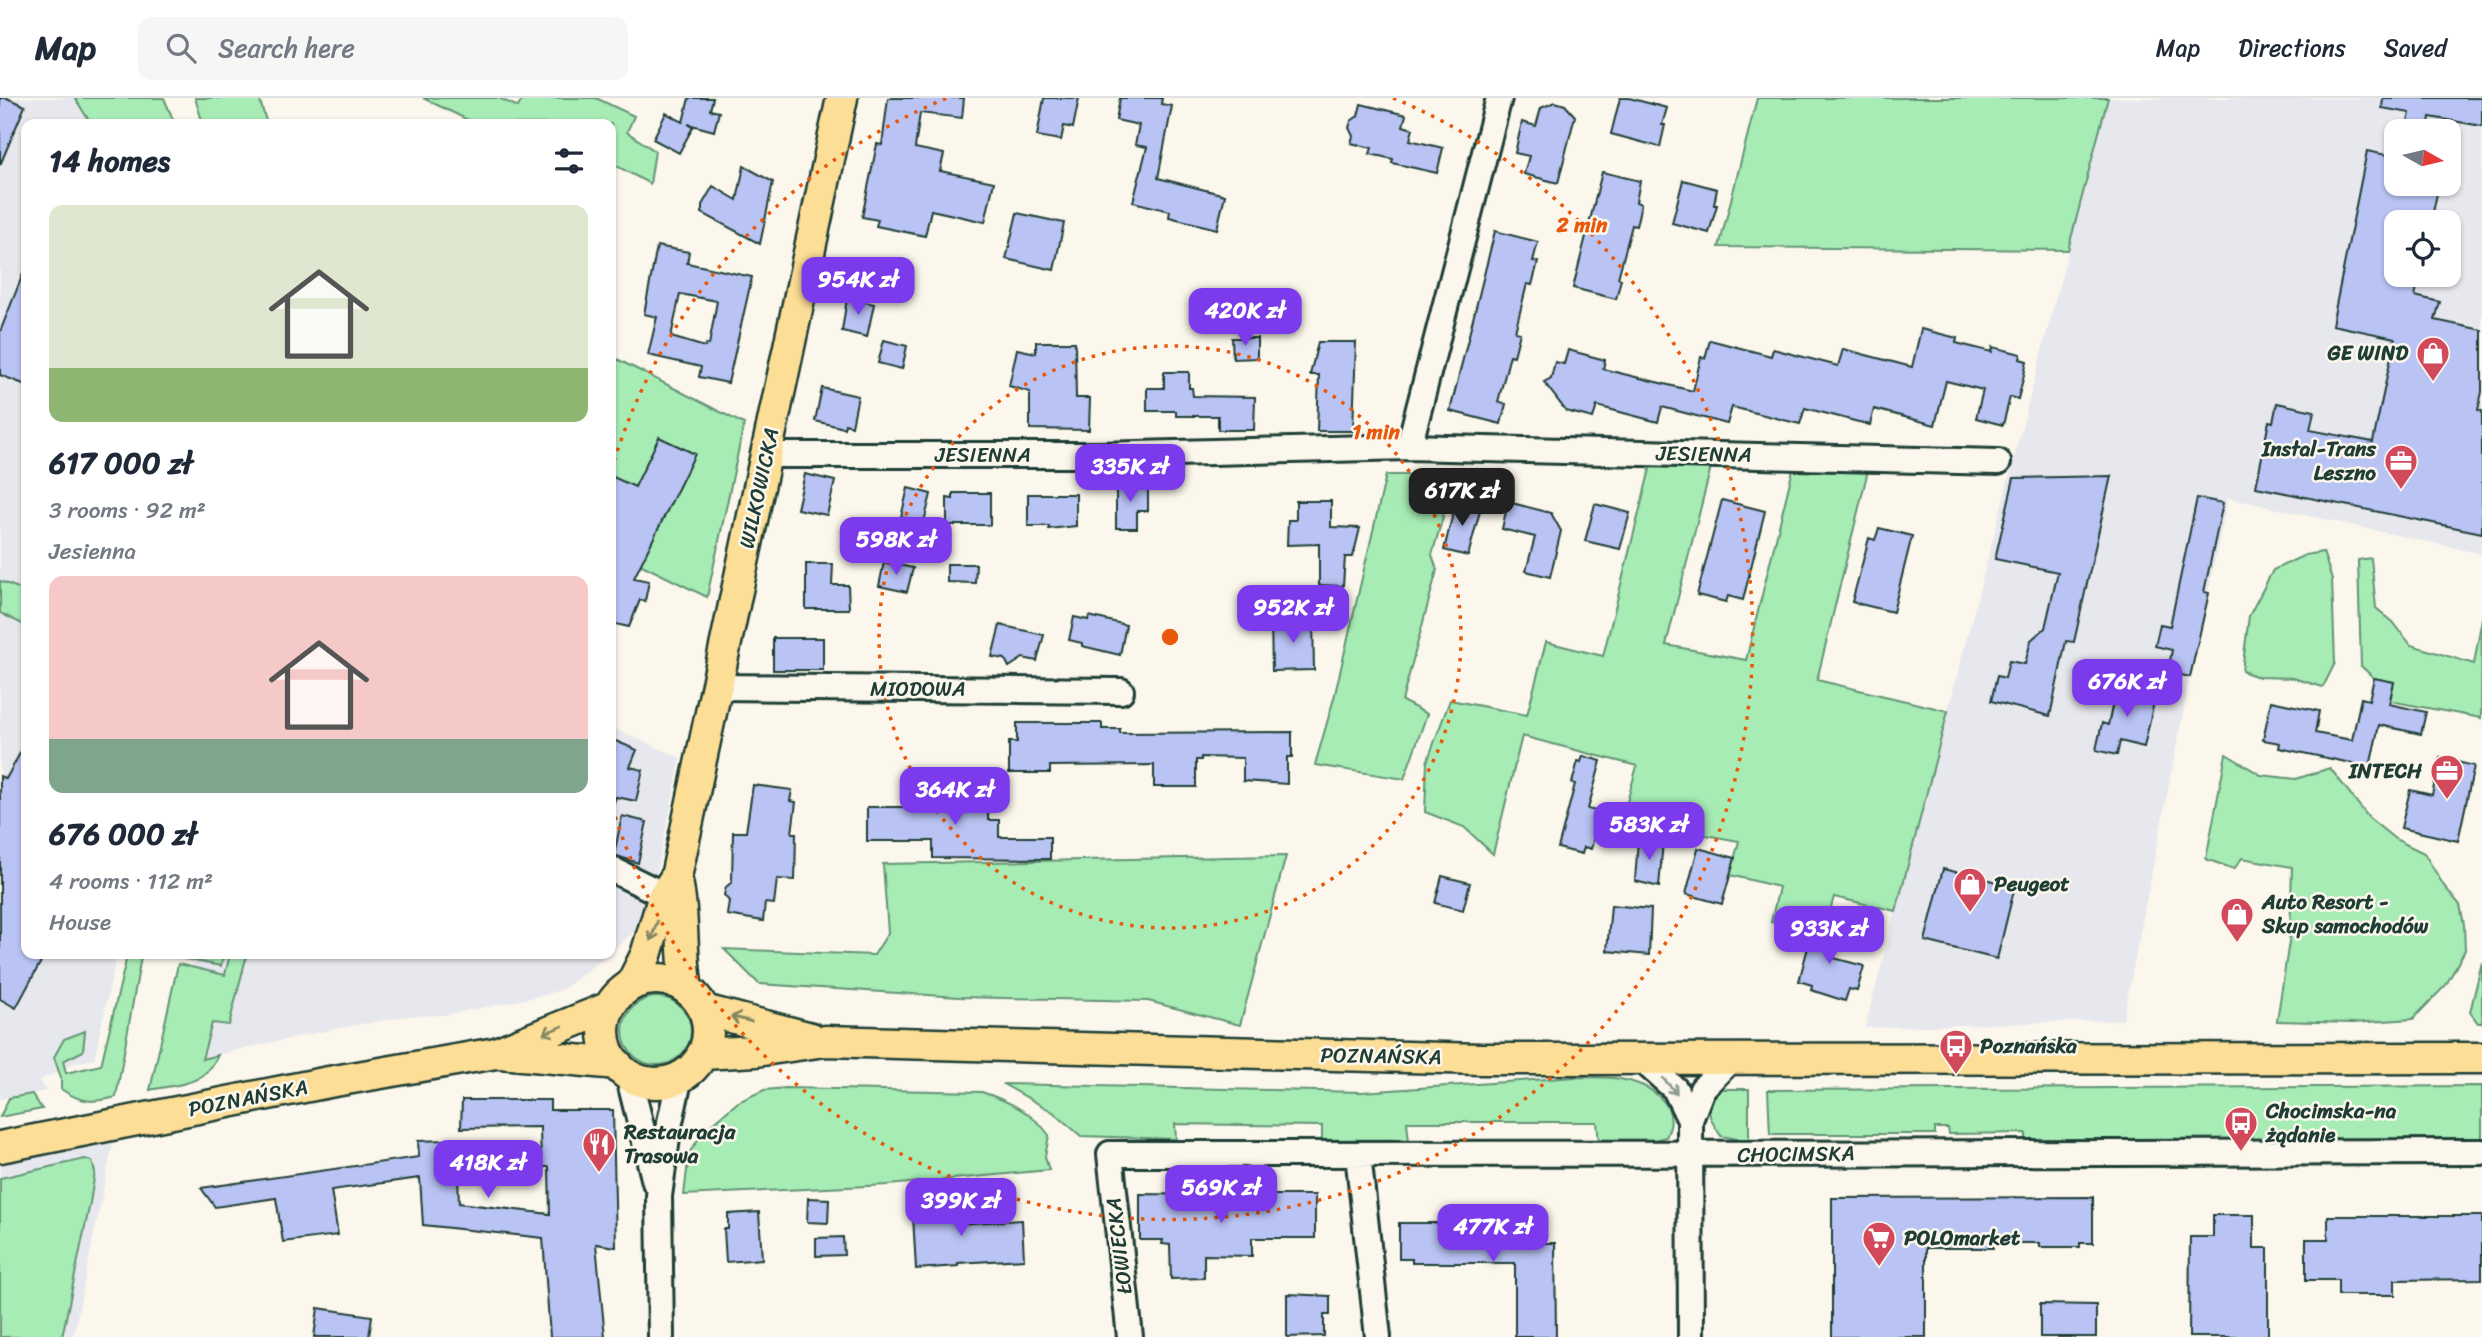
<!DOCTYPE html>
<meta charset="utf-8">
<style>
body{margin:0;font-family:Sriracha,sans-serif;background:#f6f6f7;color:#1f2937;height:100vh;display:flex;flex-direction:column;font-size:26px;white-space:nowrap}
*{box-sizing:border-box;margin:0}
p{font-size:23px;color:#747a83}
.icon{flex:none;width:38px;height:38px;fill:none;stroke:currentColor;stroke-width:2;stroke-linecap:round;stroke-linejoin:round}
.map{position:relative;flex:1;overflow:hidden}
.sheet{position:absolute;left:21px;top:21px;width:595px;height:840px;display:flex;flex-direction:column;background:#fff;border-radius:14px;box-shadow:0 2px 5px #0004}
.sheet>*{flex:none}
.needle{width:46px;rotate:98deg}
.controls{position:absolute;left:2384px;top:21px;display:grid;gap:14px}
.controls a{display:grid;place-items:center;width:77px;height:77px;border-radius:14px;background:#fff;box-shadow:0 2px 5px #0004;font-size:35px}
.price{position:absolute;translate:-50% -60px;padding:0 16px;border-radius:14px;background:#7c3aed;color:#fff;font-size:23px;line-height:46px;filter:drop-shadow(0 2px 4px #0008)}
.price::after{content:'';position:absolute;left:50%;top:42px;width:21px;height:16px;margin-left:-10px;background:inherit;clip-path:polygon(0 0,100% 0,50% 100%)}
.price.selected{background:#222;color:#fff}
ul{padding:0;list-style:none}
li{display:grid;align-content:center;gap:14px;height:371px;padding:0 28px}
li span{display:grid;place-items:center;height:217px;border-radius:14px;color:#555}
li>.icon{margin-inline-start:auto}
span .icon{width:126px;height:126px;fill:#fffc;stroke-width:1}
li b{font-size:30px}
h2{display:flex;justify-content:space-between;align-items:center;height:84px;padding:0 28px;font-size:30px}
header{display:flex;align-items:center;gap:42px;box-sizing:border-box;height:98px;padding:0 35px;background:#fff;border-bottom:2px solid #e0e1e3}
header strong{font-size:33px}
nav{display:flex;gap:38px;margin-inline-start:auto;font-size:24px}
.search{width:490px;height:63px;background:#f6f6f7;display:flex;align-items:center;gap:18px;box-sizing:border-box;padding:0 24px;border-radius:14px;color:#747a83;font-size:26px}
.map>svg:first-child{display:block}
.built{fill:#e7e7ee;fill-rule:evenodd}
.green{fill:#a7ebb5;stroke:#639474;stroke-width:2}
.building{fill:#b9c3f4;stroke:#1f3d34;stroke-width:2;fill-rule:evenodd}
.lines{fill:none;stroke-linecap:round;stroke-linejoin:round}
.minor-casing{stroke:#1f3d34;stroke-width:30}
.major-casing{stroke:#1f3d34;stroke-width:35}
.minor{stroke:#fbf7ec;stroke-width:24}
.major{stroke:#fdde96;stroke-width:30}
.oneway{stroke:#838560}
.oneway2{stroke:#8d9a90}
.ring{fill:none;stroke:#e8590c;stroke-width:3.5;stroke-dasharray:3.5 7}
.labels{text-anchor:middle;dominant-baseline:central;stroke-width:5;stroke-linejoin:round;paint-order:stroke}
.poi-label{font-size:21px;font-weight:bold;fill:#1f3d34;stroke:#fbf7ec;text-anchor:start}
.street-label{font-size:21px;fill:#1f3d34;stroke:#fbf7ec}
.centre{fill:#e8590c;stroke:#fbf7ec;stroke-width:3.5}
.ring-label{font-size:21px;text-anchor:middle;font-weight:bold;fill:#e8590c;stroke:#fbf7ec;stroke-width:5;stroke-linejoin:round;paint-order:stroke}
</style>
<header>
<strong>Map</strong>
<div class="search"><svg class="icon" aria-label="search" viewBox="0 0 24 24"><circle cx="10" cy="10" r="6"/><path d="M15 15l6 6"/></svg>Search here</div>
<nav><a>Map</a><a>Directions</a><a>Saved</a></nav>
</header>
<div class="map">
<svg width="2482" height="1239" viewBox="0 0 2482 1239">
<rect width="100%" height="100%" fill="#fbf7ec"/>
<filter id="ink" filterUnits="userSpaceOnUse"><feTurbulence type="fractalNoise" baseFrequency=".0143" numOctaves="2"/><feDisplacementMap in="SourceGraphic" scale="14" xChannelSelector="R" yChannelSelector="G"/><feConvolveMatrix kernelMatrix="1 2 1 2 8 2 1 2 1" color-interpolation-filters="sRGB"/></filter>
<g filter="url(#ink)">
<!-- built -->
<path class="built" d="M0,0H143L154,26H26V856H117L94,961L72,966L39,983L47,993L0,1001Z
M2108,0H2482V456L2228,400L2190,579L2123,922L1865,930ZM2396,33H2448V86H2396ZM2396,124H2448V177H2396Z
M611,629L681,660L653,791L641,829L611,853Z
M197,856H608L565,890L545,897L446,917L407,918L334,931L233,953L163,972Z
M117,1025L73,1239H0V1049Z"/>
<!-- green -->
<path class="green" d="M75,0H164L175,26H91Z
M195,0H259L267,26H203Z
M423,0H499L518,9L523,0H596L634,18L627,34L655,53L650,86L611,65V26H476Z
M1757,0H2108L2068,152L1719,149Z
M611,258L744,326L707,499L611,452Z
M1654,355L1714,357L1666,547L1746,562L1796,359L1871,360L1817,582L1948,613L1896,813L1834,799L1826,826L1815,823L1812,834L1771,824L1779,789L1730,777L1739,743L1622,722L1637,668L1522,638L1493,756L1464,729L1425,714L1427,664L1450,602L1527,617L1546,544L1603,558Z
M1386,377H1455L1432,457L1437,472L1402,603L1427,616L1404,681L1315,667L1334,600Z
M2323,454L2332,481L2335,565L2323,589L2293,580L2258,579L2242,573L2249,518L2273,472L2305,457Z
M2371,460L2376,510L2393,524L2411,547L2474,566L2482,520L2481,620L2390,603L2394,584L2374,580L2361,568L2358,462Z
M0,483L26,493V528L0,515Z
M2226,656L2261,677L2296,681L2330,670L2369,720L2395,741L2424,755L2444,788L2460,807L2464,826L2465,852L2446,887L2413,921L2353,925L2277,923L2290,837L2292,769L2242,760L2234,771L2206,761Z
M1286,758L1240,927L1148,903L959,899L759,886L724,851L874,857L888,835L883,766Z
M170,856H224L221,868L169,858Z
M230,856H247L229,927L212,925L202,961L218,957C205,988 179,986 150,992L178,866L225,877Z
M127,858L141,859L116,999C93,1005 81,1005 61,991V980L54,959L64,941L85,933L83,953L63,963L66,975L101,967Z
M2482,864V925H2478L2470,914Z
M623 933a34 34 0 1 1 68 0a34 34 0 1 1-68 0Z
M1575,979C1589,980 1605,978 1620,981C1649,985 1683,1007 1666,1039L1644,1045L1599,1044L1597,1024H1407L1409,1044H1322V1028L1175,1026L1176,1041L1081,1038L1053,1014L1003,986L1362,994Z
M2482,988V1040L2026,1043V1035L1949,1036L1948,1030H1935V1036H1770L1768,992Z
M786,990L982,994C1008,1003 1032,1014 1049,1037L1045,1059L1049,1072L888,1087L684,1097L689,1055L705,1032L738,1004L764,992Z
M1718,991H1749V1043L1721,1038C1707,1018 1705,1013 1718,991Z
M32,996L42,1011L0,1019L9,1000Z
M85,1061L92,1063L95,1074L90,1105L62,1239H0V1080Z"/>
<!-- building -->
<path class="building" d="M0,0H7L25,8L0,67Z
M689,0H713L710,12L719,14L714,33L688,26L693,29L679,55L653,41L666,15L683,24Z
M888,0H964L962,20L920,15L915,50L944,56L940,73L994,84L985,124L931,112L925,138L876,128L878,122L862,119L877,46L882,47Z
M1044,0H1079L1073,30L1064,28L1061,42L1037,38Z
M1120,0H1162L1161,6L1172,8L1158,80L1225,97L1217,131L1169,119L1170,113L1133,104L1147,49L1135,47L1139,27L1116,22Z
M1620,0H1629L1667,10L1662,27H1665L1660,49L1611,36Z
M2383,0H2482V28L2430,19L2428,33H2406L2410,15L2382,10Z
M1555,4L1565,7L1575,18L1558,85L1524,76L1529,58L1515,55L1522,24L1536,28L1541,10Z
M1361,6L1406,17L1403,28L1413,31L1410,42L1443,50L1437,75L1392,65L1393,61L1370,56L1372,50L1351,45L1353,38L1349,30L1351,23L1358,18Z
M2367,53L2396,59V86H2439L2431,124H2396V177H2420L2415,198L2440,204L2435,222L2482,232V294L2478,312L2482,313V435L2256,389L2269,323L2273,324L2277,305L2314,313L2310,332L2373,344L2395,240L2332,227Z
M744,68L773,84L760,146L702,115V107L713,88L737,102Z
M1602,74L1640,83L1636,104L1641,106L1636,128L1632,127L1618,180L1621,181L1616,201L1573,190Z
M1683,82L1717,91L1714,107H1717L1709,135L1672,125Z
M1017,115L1064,125L1054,172L1006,161Z
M1495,133L1538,144L1533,163L1538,164L1532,187L1527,186L1515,234L1520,235L1514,258L1510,257L1498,304L1506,306L1501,326L1450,313Z
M657,148L689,154L687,165L752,179L728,285L699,279L701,269L648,257L657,219L644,216ZM680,196L717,203L709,247L706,246L705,249L671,239Z
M25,171H26V287L0,277V234Z
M847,200L874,206L867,239L842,233Z
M1921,231L1957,240L1956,245L1992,254L1993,249L2021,256L2020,261L2027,263L2024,277L2018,301L2010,299L2003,327L1976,320L1983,292L1946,283L1935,327L1874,311L1870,327L1805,310L1800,326L1732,309L1727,326L1662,309L1658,324L1597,308L1593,320L1566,313L1544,284L1551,280L1555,264L1564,266L1568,252L1605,262L1603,271L1693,293L1701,259L1705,260L1710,242L1771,258L1773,251L1838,268L1843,251L1912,269Z
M1232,240H1257V260L1233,261Z
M884,242L907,248L902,271L878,265Z
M1036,244H1075L1076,300H1090L1089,332L1030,331V294L1009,288L1017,251L1036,255Z
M1318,244H1356L1353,333H1317L1319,277H1310Z
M1164,274H1189V290H1192L1193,298L1255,299L1254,332H1218V318H1176V313H1147V290H1164Z
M822,290L858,298L852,328L845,326L844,330L815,323Z
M659,339L695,356L634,480L649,483L645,503L640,502L629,529L611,525V378L635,389Z
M805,376L835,383L827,417L797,411Z
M2111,378L2074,544L2066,543L2050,618L1991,603L1997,578L2005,580L2009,563L2025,566L2031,542L2045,530L2058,474L1995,461L2014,380Z
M1116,386H1148V413H1137V430H1116Z
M908,390L931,396L924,424L901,419Z
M953,395H990V427H947V400L953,401Z
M1028,396H1076V428L1049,431V428H1028Z
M2197,400L2223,405L2204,494L2209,495L2190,579L2168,574L2172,552L2155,548L2160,526L2170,528Z
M1722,402L1765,413L1743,502L1728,498L1726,504L1697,497Z
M1296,403H1331V429L1360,430L1353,459H1345L1343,488L1319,487V446L1287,447L1288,422H1296Z
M1456,403L1481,409L1468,458L1444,452Z
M1508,404L1551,415L1561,433L1550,479L1526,473L1535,439L1502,431Z
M1595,406L1630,415L1620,451L1585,443Z
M1879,430L1912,438L1893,514L1852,504L1869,440L1875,442Z
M884,464L913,470L907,494L879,488Z
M806,466H833L832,487H848L849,511H806Z
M947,466H976L975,485L947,484Z
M1089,518L1126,527L1120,557L1082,548V545L1069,542L1074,519L1088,522Z
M1313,520L1314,572L1272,573L1271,522Z
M1000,527L1044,537L1037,563L1023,560L1009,569L1005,561L992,559Z
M773,540H823V572H773Z
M2374,580L2394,584L2389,606L2426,614L2421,636L2379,627L2370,669L2279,650L2280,645L2263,642L2271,603L2319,613L2315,635L2352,642L2361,600L2369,602Z
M2117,586L2156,595L2144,649L2120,643L2117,657L2096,652L2102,625L2108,627Z
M1017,625H1102V631H1120V635L1292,634V659H1287V686L1243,683V660L1201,659V662H1196V689H1154V667L1050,668V675H1009V644H1017Z
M611,641L637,652L630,669L643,672L636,703L616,699L611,711Z
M26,644V856H45L16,910L0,901V678L6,681Z
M1583,658L1601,663L1588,711L1600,714L1597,726L1604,737L1594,740L1591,751L1584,749L1582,756L1558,750L1575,686L1572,685L1578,663L1581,664Z
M2440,660L2474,668L2458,743L2401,730L2410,692L2432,697Z
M951,681H989L988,722H999V739H1050V761L933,760V743H867V709H951Z
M753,687L792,692L790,703L796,704L792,735H796L795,782L777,781L774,806L765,805L763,823L727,817L729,803L724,797L726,789L732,784L733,734H746Z
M622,718L647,724L638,765L614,757Z
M1638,741L1663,743L1659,789L1635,783Z
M1698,750L1735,760L1722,806L1686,796Z
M1943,771L2015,788L1997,861L1925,843Z
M1442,778L1470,785L1463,812L1435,805Z
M1611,807L1651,811L1649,857L1607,853Z
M1815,823L1838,829L1830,859L1864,868L1857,893L1849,891L1845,903L1811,892L1812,887L1799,883Z
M462,1002H550V1012H613L616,1149L596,1146L605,1239H550L543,1140L423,1127L420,1080L331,1092L338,1137L283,1144L276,1100L215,1109L201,1090L419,1059L418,1043L446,1042L447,1078H458L459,1105L550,1116L549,1069H541L540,1029L461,1030Z
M1214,1094H1253V1097H1315V1140H1252V1158L1204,1157V1180L1171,1181L1170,1147L1162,1146L1163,1142H1140V1096L1214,1097Z
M943,1099L956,1126L1022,1122L1024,1161L958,1165V1168L916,1171L912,1100Z
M2093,1099V1145H2080V1149H2040V1145H1993V1150H1926V1239H1832V1100Z
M808,1100L829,1101L828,1125L807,1124Z
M759,1114L762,1161L726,1164L724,1131H728V1116Z
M2213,1117H2254V1150H2268V1239H2189L2190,1139H2213Z
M2328,1118H2482V1181L2395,1182V1197H2338V1182H2306V1141H2328Z
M1399,1125H1515V1145H1555L1556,1239H1515V1165H1412V1161H1399Z
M843,1139L844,1157L816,1158V1140Z
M1287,1196L1330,1198V1217H1324V1238L1287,1239Z
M2040,1206L2096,1207V1239H2040Z
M318,1210L372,1218L369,1239H314Z"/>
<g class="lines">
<defs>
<path id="minor" d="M1409,349L1499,0
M766,357H1099L1409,349L1998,364
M716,589L1121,593
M611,771L664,797
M1641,961L1675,991L1690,1022
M628,976L655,1084
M1358,1056L1378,1239
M661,1239L659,1098L668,1033L680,978
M1130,1239L1110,1056C1567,1056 2025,1056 2482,1054
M1691,1239L1690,1022L1702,991L1731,961"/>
<path id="major" d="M676,779C685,816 680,852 687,891
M604 933a52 52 0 1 1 104 0a52 52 0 1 1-104 0Z
M631,887L646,857L664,797L676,779L842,0
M704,912L811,940
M500,955L617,966
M702,956L756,953L825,943L1481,961L2482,960
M0,1049L329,984L496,955L610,909"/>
</defs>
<!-- minor casing -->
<use href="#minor" class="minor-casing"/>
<!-- major casing -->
<use href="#major" class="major-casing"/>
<!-- minor -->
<use href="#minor" class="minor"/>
<!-- major -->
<use href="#major" class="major"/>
</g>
<!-- one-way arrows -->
<defs><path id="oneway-shaft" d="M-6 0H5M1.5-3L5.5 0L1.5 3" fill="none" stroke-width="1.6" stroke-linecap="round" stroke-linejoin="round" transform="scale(1.75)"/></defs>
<g class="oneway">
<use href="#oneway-shaft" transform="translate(654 833) rotate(109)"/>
<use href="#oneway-shaft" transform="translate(741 921) rotate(-166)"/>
<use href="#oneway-shaft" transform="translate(553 932) rotate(158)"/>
</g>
<use class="oneway2" href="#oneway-shaft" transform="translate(1670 988) rotate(48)"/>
</g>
<!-- distance rings -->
<g class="ring">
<circle cx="1170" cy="539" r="291"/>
<path d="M611 373A583 583 0 0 1 947 0M1393 0A583 583 0 1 1 611 705"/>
</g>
<!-- icons -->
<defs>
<symbol id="shop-pin" viewBox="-11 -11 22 30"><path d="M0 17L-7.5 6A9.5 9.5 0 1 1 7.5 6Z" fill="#d1495b" stroke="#fbf7ec"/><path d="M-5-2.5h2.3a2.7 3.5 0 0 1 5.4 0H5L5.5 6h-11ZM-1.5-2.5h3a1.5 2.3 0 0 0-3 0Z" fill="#fff"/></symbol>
<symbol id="office-pin" viewBox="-11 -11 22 30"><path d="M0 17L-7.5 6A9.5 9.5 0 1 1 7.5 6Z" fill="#d1495b" stroke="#fbf7ec"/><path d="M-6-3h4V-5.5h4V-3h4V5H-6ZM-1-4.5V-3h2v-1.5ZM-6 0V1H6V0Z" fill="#fff"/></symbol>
<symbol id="bus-pin" viewBox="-11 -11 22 30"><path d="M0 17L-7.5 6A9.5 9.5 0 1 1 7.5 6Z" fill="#d1495b" stroke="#fbf7ec"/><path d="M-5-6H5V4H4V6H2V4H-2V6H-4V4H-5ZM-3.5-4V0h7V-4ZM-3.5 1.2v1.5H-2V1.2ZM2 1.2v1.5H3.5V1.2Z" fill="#fff"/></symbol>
<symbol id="restaurant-pin" viewBox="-11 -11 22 30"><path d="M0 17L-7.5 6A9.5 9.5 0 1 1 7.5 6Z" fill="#d1495b" stroke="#fbf7ec"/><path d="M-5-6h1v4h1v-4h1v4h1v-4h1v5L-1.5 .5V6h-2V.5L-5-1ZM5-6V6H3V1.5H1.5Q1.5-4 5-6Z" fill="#fff"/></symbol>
<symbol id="supermarket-pin" viewBox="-11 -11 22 30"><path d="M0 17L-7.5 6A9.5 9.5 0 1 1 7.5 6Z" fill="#d1495b" stroke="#fbf7ec"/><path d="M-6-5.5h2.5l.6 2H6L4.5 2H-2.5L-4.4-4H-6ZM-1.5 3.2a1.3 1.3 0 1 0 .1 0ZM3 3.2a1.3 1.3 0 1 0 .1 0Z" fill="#fff"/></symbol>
</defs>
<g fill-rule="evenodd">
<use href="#shop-pin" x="2414" y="236" width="38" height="52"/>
<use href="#office-pin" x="2382" y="344" width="38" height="52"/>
<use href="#office-pin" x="2428" y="654" width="38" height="52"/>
<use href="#shop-pin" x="1951" y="767" width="38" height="52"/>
<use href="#shop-pin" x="2218" y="797" width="38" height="52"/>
<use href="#bus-pin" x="1937" y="929" width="38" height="52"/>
<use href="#bus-pin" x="2222" y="1006" width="38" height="52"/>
<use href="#restaurant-pin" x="580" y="1027" width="38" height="52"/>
<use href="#supermarket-pin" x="1860" y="1121" width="38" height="52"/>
</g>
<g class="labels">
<!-- poi labels -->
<g class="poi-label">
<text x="2408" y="255" text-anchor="end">GE WIND</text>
<text x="2376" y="351" text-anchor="end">Instal-Trans<tspan x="2376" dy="24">Leszno</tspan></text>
<text x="2422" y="673" text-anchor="end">INTECH</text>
<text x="1994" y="786">Peugeot</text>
<text x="2262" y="804">Auto Resort -<tspan x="2262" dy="24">Skup samochodów</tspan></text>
<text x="1980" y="948">Poznańska</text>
<text x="2266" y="1013">Chocimska-na<tspan x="2266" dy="24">żądanie</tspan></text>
<text x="624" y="1034">Restauracja<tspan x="624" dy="24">Trasowa</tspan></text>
<text x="1904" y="1140">POLOmarket</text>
</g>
<!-- street labels -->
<g class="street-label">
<text transform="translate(1704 356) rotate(1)">JESIENNA</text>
<text x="983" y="357">JESIENNA</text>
<text transform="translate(759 390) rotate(-78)">WILKOWICKA</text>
<text x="918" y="591">MIODOWA</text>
<text transform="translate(1381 958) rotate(1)">POZNAŃSKA</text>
<text transform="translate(248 1000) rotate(-11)">POZNAŃSKA</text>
<text transform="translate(1796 1056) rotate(-1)">CHOCIMSKA</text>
<text transform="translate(1119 1148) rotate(-97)">ŁOWIECKA</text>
</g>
</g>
<circle cx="1170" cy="539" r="10" class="centre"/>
<g class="ring-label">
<text x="1582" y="134">2 min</text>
<text x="1376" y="341">1 min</text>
</g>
</svg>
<div class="controls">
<a><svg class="needle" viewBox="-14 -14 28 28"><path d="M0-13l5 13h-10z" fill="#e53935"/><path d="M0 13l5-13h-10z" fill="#747a83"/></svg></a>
<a><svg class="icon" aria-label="locate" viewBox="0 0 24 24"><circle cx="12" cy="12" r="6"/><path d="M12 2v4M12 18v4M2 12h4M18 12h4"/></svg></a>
</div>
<b class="price" style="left:858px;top:219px">954K zł</b>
<b class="price" style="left:1245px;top:250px">420K zł</b>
<b class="price" style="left:1130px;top:406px">335K zł</b>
<b class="price selected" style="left:1462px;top:430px">617K zł</b>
<b class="price" style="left:896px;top:479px">598K zł</b>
<b class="price" style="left:1293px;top:547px">952K zł</b>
<b class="price" style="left:2127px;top:621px">676K zł</b>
<b class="price" style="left:955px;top:729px">364K zł</b>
<b class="price" style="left:1649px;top:764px">583K zł</b>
<b class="price" style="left:1829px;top:868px">933K zł</b>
<b class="price" style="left:488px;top:1102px">418K zł</b>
<b class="price" style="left:1221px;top:1127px">569K zł</b>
<b class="price" style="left:961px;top:1140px">399K zł</b>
<b class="price" style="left:1493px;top:1166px">477K zł</b>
<section class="sheet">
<h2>14 homes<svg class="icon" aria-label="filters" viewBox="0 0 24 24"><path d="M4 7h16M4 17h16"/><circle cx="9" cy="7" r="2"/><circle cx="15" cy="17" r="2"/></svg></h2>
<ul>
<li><span style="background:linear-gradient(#dfe7d0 75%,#8fb573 0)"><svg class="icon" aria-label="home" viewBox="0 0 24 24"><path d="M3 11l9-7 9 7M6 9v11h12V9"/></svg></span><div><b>617 000 zł</b><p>3 rooms · 92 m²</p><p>Jesienna</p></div></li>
<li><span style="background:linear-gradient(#f6c9c9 75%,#7fa58c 0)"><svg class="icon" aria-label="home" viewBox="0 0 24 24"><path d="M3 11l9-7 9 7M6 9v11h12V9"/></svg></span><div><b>676 000 zł</b><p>4 rooms · 112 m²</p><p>House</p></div></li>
</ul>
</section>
</div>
